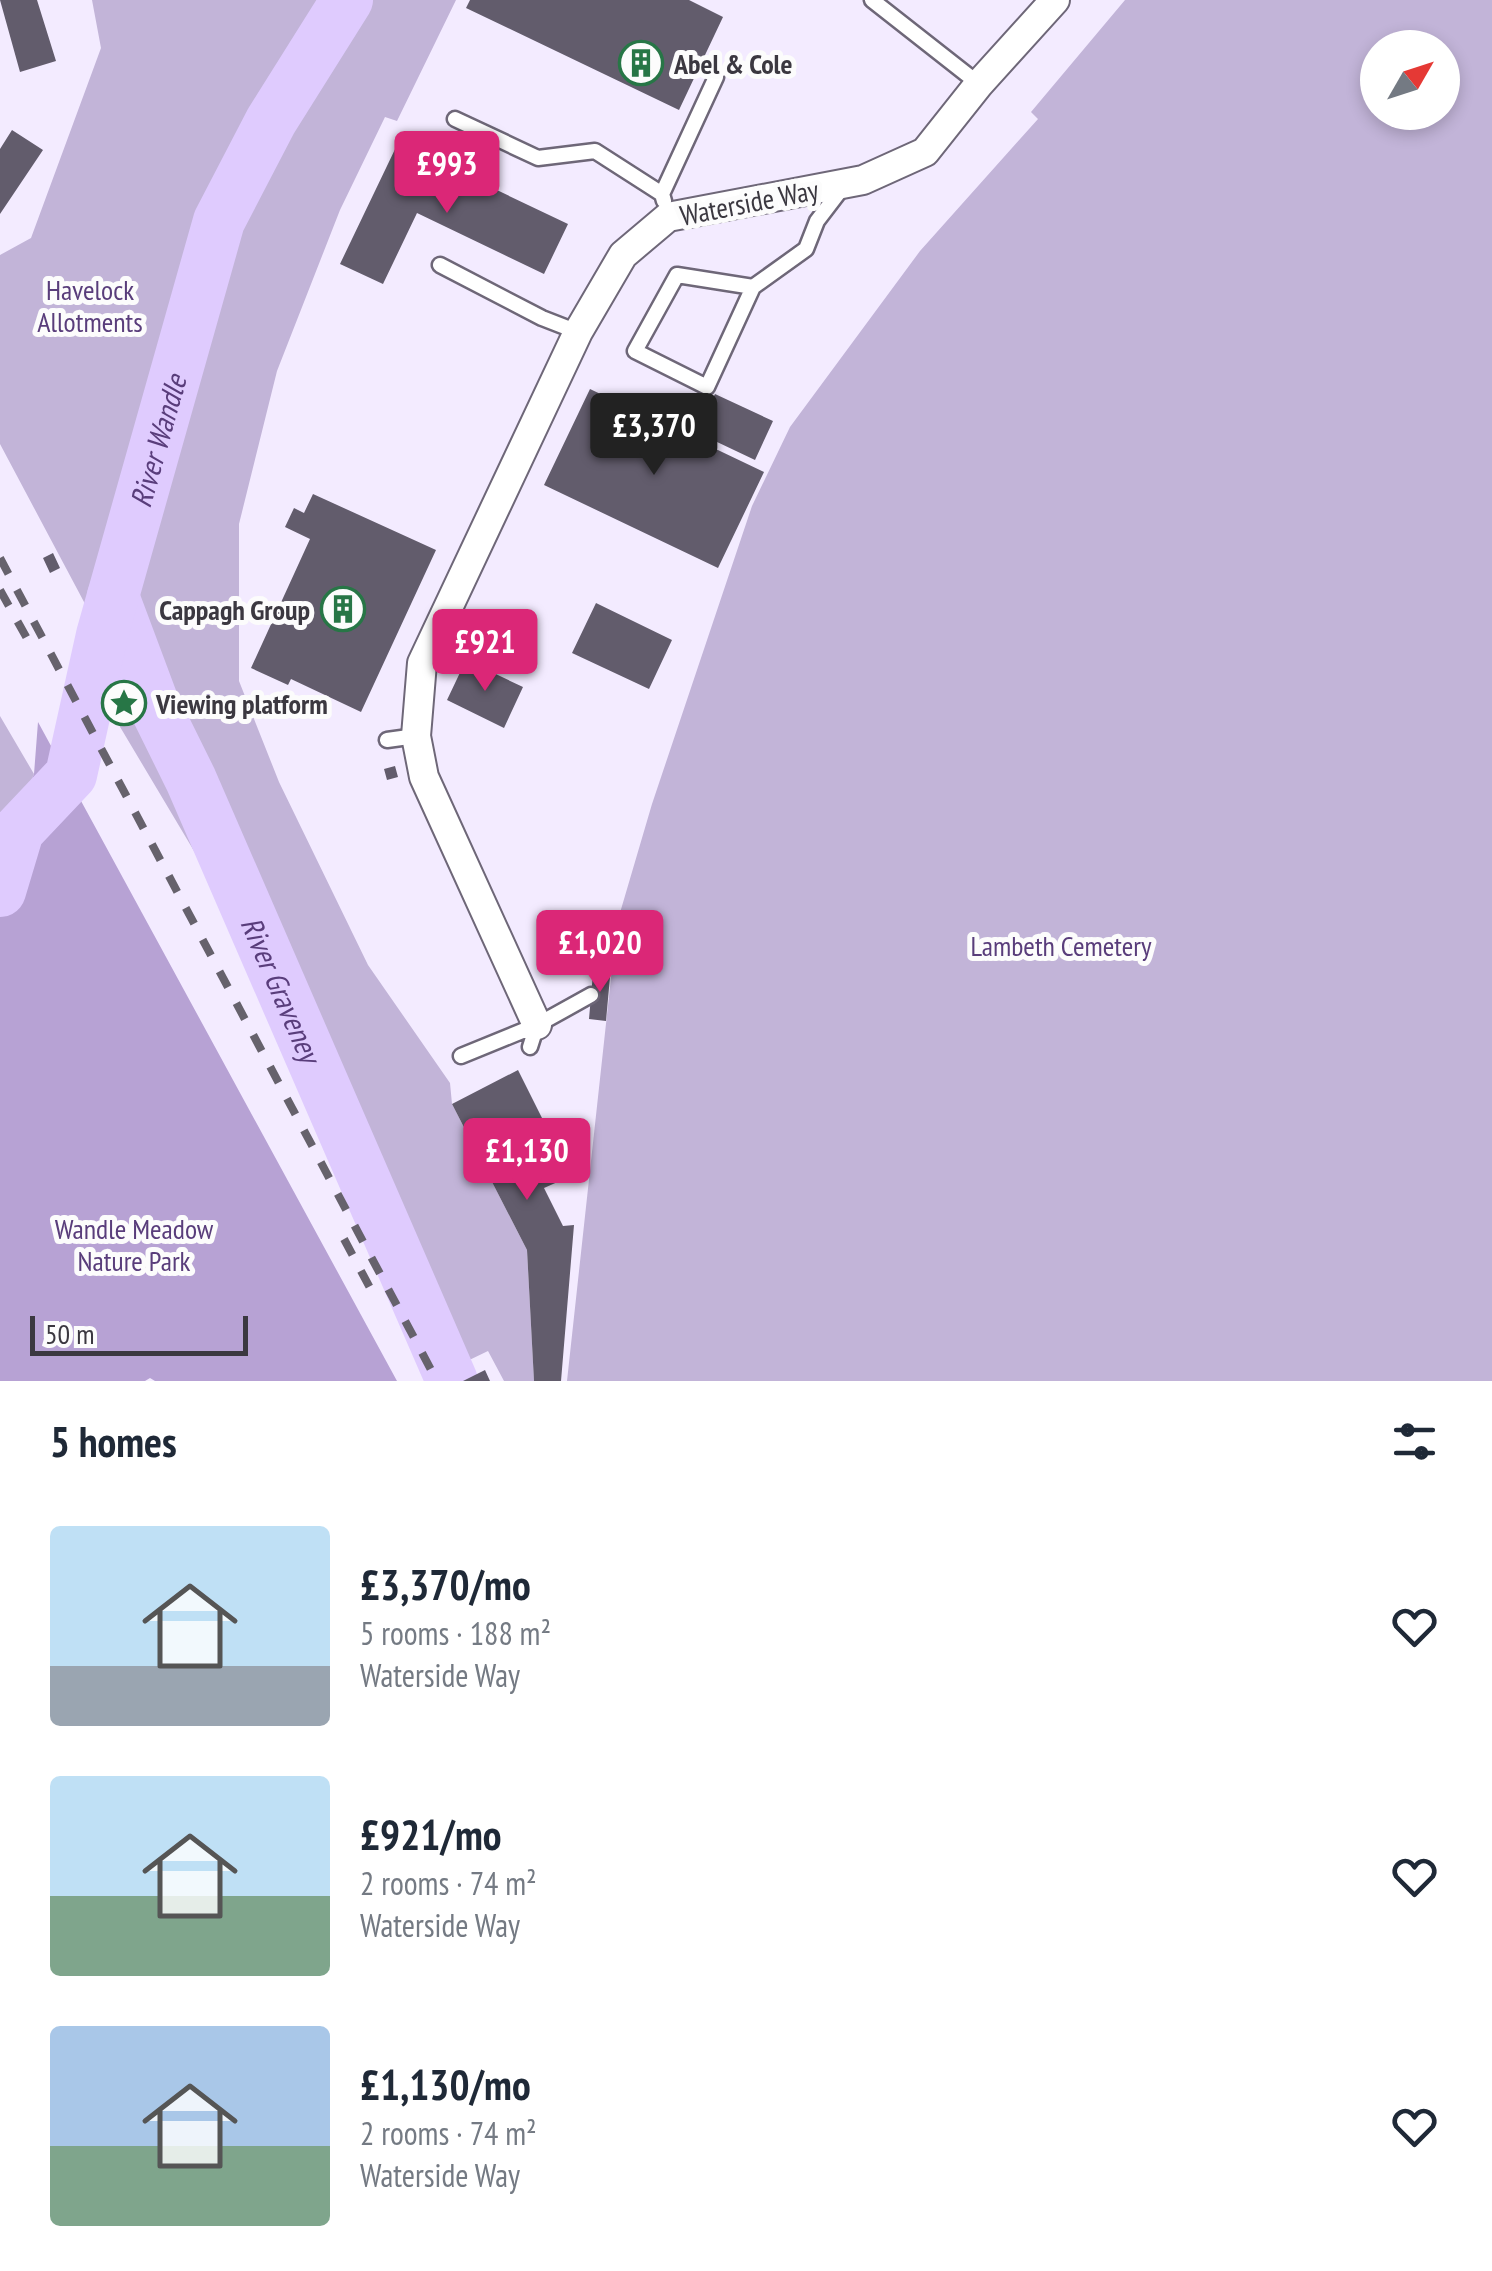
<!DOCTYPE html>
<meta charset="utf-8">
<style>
body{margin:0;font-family:"PT Sans Narrow",sans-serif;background:#f2f2f3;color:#1f2937;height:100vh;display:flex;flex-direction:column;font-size:38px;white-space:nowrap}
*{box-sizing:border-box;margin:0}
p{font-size:32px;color:#747a83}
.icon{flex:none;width:55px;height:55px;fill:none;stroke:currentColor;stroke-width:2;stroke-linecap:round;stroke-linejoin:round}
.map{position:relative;height:1381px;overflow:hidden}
.panel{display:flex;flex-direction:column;background:#fff;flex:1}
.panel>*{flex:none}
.needle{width:65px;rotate:51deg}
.fabs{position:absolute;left:1360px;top:30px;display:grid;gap:20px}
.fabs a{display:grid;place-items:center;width:100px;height:100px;border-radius:50%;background:#fff;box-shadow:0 5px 15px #0003;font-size:50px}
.scale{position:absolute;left:30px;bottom:25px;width:218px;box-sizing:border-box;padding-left:10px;border:5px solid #3b3840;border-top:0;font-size:28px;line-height:35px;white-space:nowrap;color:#3b3840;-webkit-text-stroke:8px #fcfcfc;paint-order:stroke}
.price{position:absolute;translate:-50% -85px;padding:0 22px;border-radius:10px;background:#db2777;color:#fff;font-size:32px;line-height:65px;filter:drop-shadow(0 2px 5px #0008)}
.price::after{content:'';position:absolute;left:50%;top:60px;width:30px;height:22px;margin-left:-15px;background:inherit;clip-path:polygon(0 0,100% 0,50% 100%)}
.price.selected{background:#222;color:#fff}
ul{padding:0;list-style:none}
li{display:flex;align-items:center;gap:30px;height:250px;padding:0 50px}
li span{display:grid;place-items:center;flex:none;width:280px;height:200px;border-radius:10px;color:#555}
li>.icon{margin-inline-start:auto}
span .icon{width:120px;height:120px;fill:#fffc;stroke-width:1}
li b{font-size:42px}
h2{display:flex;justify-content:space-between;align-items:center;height:120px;padding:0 50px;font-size:42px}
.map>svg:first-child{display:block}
.green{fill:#c2b4d8;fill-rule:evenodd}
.forest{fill:#b7a2d4}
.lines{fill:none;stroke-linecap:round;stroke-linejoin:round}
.river{stroke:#dfcbfe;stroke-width:52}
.building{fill:#625c6c}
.lane-casing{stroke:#6e6778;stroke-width:19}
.street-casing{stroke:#6e6778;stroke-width:32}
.lane{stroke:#fff;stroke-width:14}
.street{stroke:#fff;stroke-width:28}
.rail{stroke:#66626c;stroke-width:8;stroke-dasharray:18 18;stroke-linecap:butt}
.labels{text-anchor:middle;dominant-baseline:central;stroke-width:10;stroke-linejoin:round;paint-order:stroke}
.poi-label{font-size:28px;font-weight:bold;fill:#3b3840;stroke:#fcfcfc;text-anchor:start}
.street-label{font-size:28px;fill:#3b3840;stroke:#fcfcfc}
.park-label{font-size:28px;fill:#593d7b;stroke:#fcfcfc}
.water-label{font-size:30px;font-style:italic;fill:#593d7b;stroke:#fcfcfc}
</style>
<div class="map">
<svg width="1492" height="1381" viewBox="0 0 1492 1381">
<rect width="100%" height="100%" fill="#f3ebff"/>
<!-- green -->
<path class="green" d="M92,0H456L397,121L385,117L340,210L277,371L239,524V681L279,782L368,965L450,1083L452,1104L527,1250L534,1381H504L488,1351L461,1364L231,913L104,700L92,617L0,444V255L31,238L101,48Z
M1125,0H1492V1381H567L617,923L652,804L752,506L790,427L920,251L1038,119L1031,112ZM1378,48H1442V112H1378Z
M0,716L34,774L0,848Z"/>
<!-- forest -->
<path class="forest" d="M38,722L397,1381H155L150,1378L145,1381H0V848L34,774Z"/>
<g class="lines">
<!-- river -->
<g class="river">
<path id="s1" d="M113,596L153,703L191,780L452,1381"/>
<path id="s2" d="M0,891L18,831L71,775L102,635L219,221L271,121L347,0"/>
</g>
</g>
<!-- building -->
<path class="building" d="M0,0H37L56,61L20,72Z
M470,0H689L723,17L679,110L466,8Z
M12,130L43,150L0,214V149Z
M398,143L568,224L544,274L417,213L383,284L340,264Z
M590,389L764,472L718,568L544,485Z
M715,394L773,421L755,460L696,432Z
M313,494L436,550L361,712L291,679L288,685L251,668L310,539L285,527L294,508L304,513Z
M53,553L60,568L50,573L43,558Z
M596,603L672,640L649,689L572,653Z
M466,660L523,687L504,728L447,700Z
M395,766L398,777L387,780L384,769Z
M611,966L606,1021L589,1019L593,973Z
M518,1070L571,1176L544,1188L563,1226L574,1225L561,1381H534L527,1250L452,1104Z
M485,1370L490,1381H463Z"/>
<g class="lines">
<defs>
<path id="lane" d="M872,0L979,84
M455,119L538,158L595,151L662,194
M664,201L662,194L716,77
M440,265L542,318L578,332
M753,287L677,275L635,351L707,387L753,287L806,249L817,221L843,187
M387,740L416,736
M530,1047L537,1025
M461,1056L537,1025L591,995"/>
<path id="street" d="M537,1025L424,777L416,736L422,663L578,332L623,255L668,217L863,180L925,152L979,84L1055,0"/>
</defs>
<!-- lane casing -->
<use href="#lane" class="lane-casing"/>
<!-- street casing -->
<use href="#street" class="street-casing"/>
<!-- lane -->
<use href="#lane" class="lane"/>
<!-- street -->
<use href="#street" class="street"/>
<!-- rail -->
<path class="rail" d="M0,558L437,1381
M0,590L29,642
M344,1239L377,1301"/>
</g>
<!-- icons -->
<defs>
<symbol id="building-ring" viewBox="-11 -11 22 22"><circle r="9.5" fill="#fcfcfc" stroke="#277646" stroke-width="1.5"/><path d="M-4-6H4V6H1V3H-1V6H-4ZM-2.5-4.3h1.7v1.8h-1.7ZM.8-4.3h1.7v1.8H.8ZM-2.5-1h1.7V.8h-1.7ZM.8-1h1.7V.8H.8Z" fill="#277646"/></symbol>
<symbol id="sight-ring" viewBox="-11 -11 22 22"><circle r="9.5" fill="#fcfcfc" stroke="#277646" stroke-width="1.5"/><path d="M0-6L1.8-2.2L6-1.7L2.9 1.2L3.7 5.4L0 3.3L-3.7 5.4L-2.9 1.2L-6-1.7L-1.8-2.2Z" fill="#277646"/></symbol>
</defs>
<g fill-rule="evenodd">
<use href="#building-ring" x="616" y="38" width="50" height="50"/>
<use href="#building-ring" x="318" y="584" width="50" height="50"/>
<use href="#sight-ring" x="99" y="678" width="50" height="50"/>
</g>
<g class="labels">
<!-- poi labels -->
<g class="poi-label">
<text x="674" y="63">Abel &amp; Cole</text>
<text x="310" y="609" text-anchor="end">Cappagh Group</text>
<text x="156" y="703">Viewing platform</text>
</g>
<!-- street labels -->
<g class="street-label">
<text transform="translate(749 202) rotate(-11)">Waterside Way</text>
</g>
<!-- park labels -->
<g class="park-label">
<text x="90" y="289">Havelock<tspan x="90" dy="32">Allotments</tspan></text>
<text x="1061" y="945">Lambeth Cemetery</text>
<text x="134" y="1228">Wandle Meadow<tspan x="134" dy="32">Nature Park</tspan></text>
</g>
<!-- water labels -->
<g class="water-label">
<text stroke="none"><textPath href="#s2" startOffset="485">River Wandle</textPath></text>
<text stroke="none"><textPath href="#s1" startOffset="428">River Graveney</textPath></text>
</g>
</g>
</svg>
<div class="fabs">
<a><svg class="needle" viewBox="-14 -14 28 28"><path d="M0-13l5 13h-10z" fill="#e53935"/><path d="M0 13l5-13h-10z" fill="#747a83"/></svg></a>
</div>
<div class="scale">50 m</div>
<b class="price" style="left:447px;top:216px">£993</b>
<b class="price selected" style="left:654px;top:478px">£3,370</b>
<b class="price" style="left:485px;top:694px">£921</b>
<b class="price" style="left:600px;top:995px">£1,020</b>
<b class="price" style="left:527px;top:1203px">£1,130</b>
</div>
<section class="panel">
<h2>5 homes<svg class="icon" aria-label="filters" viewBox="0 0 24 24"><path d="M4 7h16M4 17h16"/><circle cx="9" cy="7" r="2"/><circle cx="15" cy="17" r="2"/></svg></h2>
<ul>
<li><span style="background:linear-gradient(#bfe0f5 70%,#9aa5b1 0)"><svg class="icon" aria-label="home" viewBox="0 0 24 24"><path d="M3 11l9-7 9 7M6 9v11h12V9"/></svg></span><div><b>£3,370/mo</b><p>5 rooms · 188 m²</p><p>Waterside Way</p></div><svg class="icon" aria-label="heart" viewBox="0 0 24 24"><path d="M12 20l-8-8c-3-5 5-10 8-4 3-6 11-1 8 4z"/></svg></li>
<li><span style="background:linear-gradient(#bfe0f5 60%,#7fa58c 0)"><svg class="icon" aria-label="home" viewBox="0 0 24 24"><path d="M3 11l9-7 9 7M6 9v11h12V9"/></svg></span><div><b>£921/mo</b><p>2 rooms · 74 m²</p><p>Waterside Way</p></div><svg class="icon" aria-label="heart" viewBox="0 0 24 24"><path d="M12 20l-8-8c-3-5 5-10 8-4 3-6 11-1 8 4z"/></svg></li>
<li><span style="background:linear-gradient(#a9c7e8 60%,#7fa58c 0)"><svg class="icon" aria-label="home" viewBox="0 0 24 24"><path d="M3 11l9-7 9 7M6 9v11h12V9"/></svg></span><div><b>£1,130/mo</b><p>2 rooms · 74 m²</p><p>Waterside Way</p></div><svg class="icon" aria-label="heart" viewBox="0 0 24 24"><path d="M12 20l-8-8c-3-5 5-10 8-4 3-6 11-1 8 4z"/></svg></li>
</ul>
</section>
